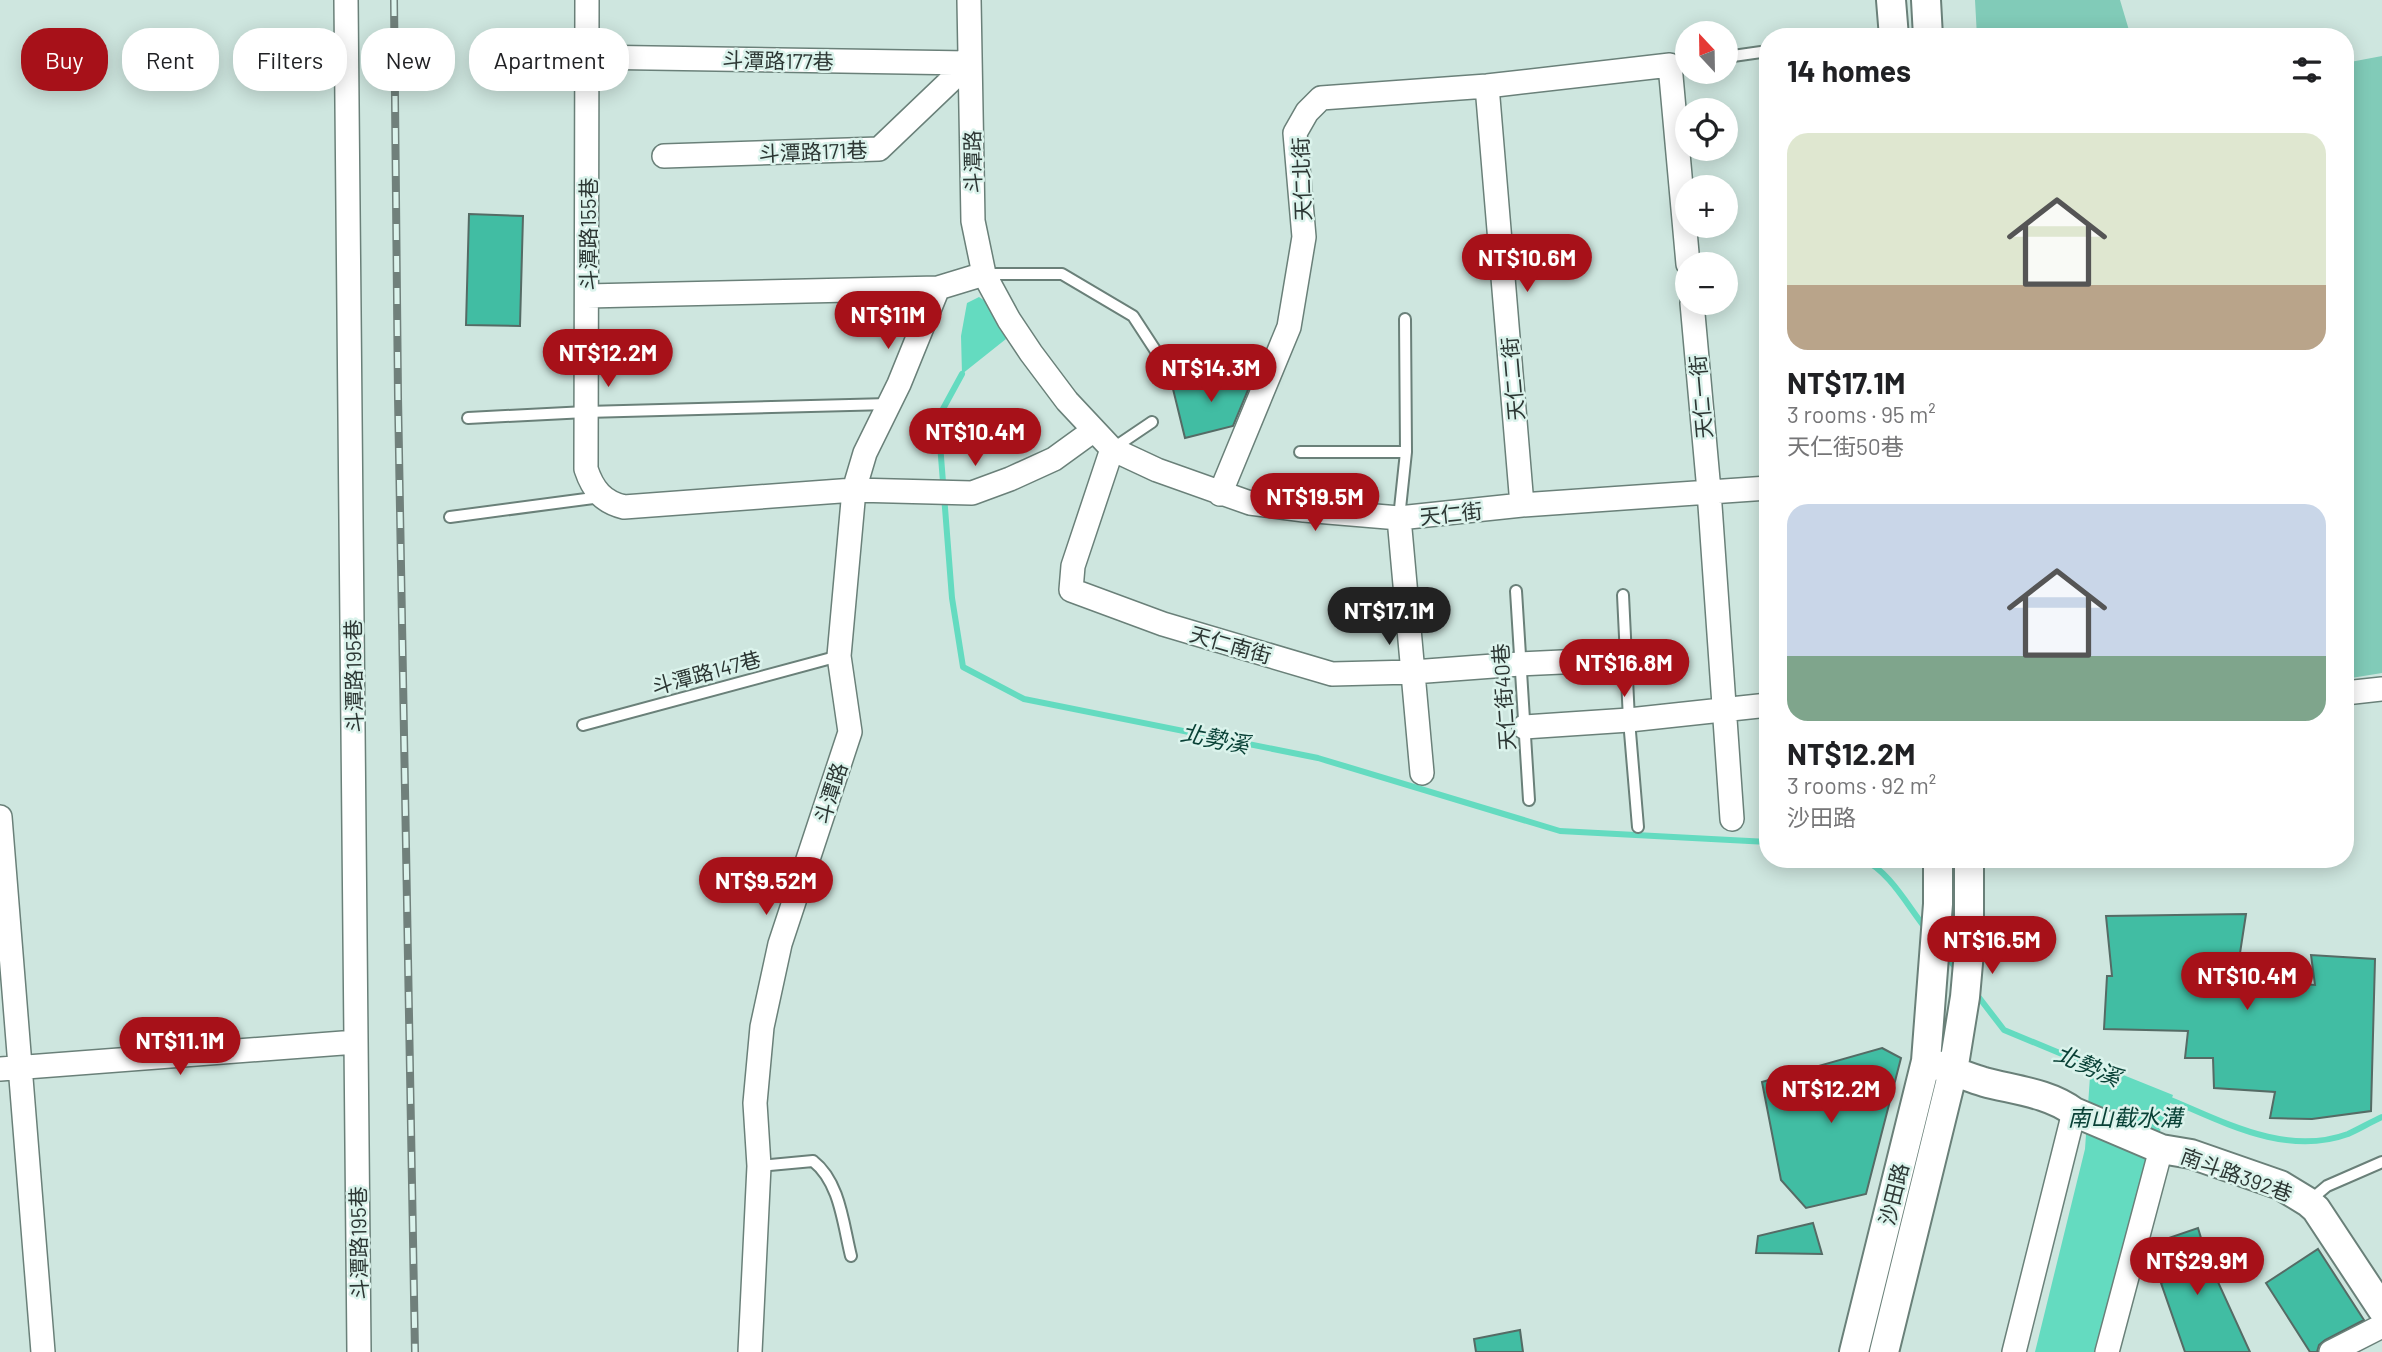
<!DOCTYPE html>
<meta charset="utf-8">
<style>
body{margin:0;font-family:Barlow,"Noto Sans TC",sans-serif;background:#f2f2f2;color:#202124;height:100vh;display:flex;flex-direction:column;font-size:26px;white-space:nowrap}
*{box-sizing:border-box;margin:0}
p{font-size:23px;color:#757577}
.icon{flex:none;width:38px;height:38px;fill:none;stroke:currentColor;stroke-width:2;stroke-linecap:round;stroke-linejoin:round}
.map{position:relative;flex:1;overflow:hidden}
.sheet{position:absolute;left:1759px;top:28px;width:595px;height:840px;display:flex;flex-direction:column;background:#fff;border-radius:28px;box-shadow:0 4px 18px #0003}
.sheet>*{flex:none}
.guide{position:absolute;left:21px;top:28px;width:665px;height:63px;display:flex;gap:14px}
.needle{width:46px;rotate:338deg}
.fabs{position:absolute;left:1675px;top:21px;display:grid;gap:14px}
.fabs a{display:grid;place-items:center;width:63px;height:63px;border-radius:50%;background:#fff;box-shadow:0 4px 18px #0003;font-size:35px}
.price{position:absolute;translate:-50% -60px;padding:0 16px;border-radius:24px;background:#a71119;color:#fff;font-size:23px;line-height:46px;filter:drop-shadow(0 2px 4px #0008)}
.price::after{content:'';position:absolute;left:50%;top:42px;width:21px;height:16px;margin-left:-10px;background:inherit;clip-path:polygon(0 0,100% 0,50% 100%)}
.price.current{background:#222;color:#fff}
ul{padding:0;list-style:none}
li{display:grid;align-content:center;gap:14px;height:371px;padding:0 28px}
li span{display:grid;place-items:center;height:217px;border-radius:21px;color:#555}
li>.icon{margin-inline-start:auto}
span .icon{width:126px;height:126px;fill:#fffc;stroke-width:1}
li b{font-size:30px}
h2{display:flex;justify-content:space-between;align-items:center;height:84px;padding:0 28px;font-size:30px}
.pill{padding:0 24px;border-radius:28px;background:#fff;box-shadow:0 4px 18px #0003;font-size:24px;line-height:63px}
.pill.current{background:#a71119;color:#fff}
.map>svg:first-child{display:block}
.green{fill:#81cbb8}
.water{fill:#64dbc0}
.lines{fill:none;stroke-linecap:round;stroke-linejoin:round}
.stream{stroke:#64dbc0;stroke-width:6}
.building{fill:#41bda3;stroke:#556b65;stroke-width:2}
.service-casing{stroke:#6a8079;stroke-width:14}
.minor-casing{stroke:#6a8079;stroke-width:26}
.tertiary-casing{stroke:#6a8079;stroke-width:32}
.service{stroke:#fff;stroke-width:10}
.minor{stroke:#fff;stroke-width:23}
.tertiary{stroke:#fff;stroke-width:28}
.rail-casing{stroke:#70807b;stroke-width:8}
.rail{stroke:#dbf3ec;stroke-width:5;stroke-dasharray:16;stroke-linecap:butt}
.labels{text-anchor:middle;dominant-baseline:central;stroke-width:5;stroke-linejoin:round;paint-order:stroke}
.street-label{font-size:21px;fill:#2c3633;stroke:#dbf3ec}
.water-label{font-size:23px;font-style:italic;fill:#094136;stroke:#dbf3ec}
</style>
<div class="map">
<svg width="2382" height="1352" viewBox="0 0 2382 1352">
<rect width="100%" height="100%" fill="#cee6df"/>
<!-- green -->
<path class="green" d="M1975,0H2120L2131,37H1977Z
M2382,56V673L2345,679V63Z"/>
<!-- water -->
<path class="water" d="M979,297L990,304L1006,339L962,374L961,336L967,303Z
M2091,1062L2173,1095L2140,1187L2094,1352H2035L2085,1149Z"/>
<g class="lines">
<!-- stream -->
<path class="stream" d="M962,374L938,418L952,598L963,667L1024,699L1318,758L1560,831L1768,842
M1862,859C1890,871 1908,907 1927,930
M1944,953L1959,972
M1974,991L2004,1030L2098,1069
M2166,1098C2222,1121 2285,1157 2348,1134C2359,1129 2371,1122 2382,1117"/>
</g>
<!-- building -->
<path class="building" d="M469,214L523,216L520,326L466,325Z
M1222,377L1253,378L1233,426L1185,438L1173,389Z
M2246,914L2236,979L2315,985L2311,955L2375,959L2371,1111L2312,1119L2270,1118L2275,1092L2214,1088L2213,1058H2185L2188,1031L2104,1029L2107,976H2112L2106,916Z
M1882,1048L1901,1058L1866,1194L1806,1208L1781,1180L1762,1082Z
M1813,1223L1822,1254L1756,1253L1758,1236Z
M2198,1228L2207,1258L2250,1352H2185L2161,1283L2166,1281L2151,1244Z
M2318,1249L2364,1320L2325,1340L2319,1345L2317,1352H2310L2266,1283Z
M1520,1330L1523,1352H1476L1474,1339Z"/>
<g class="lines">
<defs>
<path id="service" d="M1871,37L1892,34
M1726,57L1768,51
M985,274H1062L1133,316L1163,362
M468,418L586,412L889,404
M1112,449L1152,422
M1300,452H1406
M450,517L601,497
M1399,518L1406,452L1405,319
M1516,591L1529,800
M1623,595L1629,720L1638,827
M583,725L839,656
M759,1166L813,1161C840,1182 843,1224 851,1256
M2308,1202L2327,1186L2382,1162"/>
<path id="minor" d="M346,0L359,1352
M587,0L586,469C593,490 603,502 624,507L854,490L972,493L1010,479L1054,459L1094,430
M969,0L973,221L984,274L1009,320L1031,353L1067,401L1112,449L1157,470L1250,503L1304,510L1399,518L1522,505L1768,488
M587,57L969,63
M1487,86L1522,505
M664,156L879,149L969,63
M587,296L938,288
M1692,303L1709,491L1732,819
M1112,449L1073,566L1071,590L1163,624L1332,674L1413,672L1520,664L1627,659
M1220,494L1289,327L1304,237L1295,133L1307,112L1321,98L1487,86L1670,65L1688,264
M1399,518L1422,773
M2345,693L2382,689
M1524,727L1629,720L1768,705
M0,817L43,1352
M0,1069L356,1042
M750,1352L759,1166L755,1103L762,1027L780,944L850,732L839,656L854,490L865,453L899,384L938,288L984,274
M2014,1352L2074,1112
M2107,1352L2161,1149
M2331,1352L2382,1326"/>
<path id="tertiary" d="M1891,0L1894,37
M1926,0L1928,37
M1926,1061C1945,1068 1965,1076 1984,1082C2014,1090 2049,1093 2074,1112L2161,1149L2191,1154L2280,1185L2308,1202L2316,1209L2382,1309
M1854,1352L1926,1061L1938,904V859
M1884,1352L1953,1071L1965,997L1969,952V859"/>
</defs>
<!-- service casing -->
<use href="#service" class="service-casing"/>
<!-- minor casing -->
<use href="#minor" class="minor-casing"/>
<!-- tertiary casing -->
<use href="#tertiary" class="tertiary-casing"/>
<!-- service -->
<use href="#service" class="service"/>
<!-- minor -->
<use href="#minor" class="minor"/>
<!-- tertiary -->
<use href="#tertiary" class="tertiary"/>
<defs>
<path id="rail" d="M394,0L398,397L415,1352"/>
</defs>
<!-- rail casing -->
<use href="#rail" class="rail-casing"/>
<!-- rail -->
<use href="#rail" class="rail"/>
</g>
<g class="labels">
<!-- street labels -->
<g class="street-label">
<text transform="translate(778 60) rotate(1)">斗潭路177巷</text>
<text transform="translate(813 151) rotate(-2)">斗潭路171巷</text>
<text transform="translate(972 162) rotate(-91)">斗潭路</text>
<text transform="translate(1301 179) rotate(-92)">天仁北街</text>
<text transform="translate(587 234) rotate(-90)">斗潭路155巷</text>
<text transform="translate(1512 379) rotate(-95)">天仁二街</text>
<text transform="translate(1700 397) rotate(-95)">天仁一街</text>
<text transform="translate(1451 513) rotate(-6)">天仁街</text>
<text transform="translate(1231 644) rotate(16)">天仁南街</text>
<text transform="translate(706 672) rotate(-15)">斗潭路147巷</text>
<text transform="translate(353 676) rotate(-91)">斗潭路195巷</text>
<text transform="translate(1503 697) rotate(-94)">天仁街40巷</text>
<text transform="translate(830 793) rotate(-72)">斗潭路</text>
<text transform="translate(2237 1174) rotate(20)">南斗路392巷</text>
<text transform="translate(1893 1194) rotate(-76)">沙田路</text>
<text transform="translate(358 1243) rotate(-91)">斗潭路195巷</text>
</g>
<!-- water labels -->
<g class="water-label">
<text transform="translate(1215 738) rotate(11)">北勢溪</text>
<text transform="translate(2088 1065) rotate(23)">北勢溪</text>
<text x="2125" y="1117">南山截水溝</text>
</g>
</g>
</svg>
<div class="fabs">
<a><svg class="needle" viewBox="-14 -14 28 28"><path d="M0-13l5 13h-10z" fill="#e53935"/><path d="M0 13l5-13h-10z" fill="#757577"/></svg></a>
<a><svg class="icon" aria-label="locate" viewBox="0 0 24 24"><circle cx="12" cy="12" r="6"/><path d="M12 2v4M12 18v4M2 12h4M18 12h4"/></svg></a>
<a>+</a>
<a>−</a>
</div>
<b class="price" style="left:1527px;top:294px">NT$10.6M</b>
<b class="price" style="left:888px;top:351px">NT$11M</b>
<b class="price" style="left:608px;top:389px">NT$12.2M</b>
<b class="price" style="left:1211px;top:404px">NT$14.3M</b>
<b class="price" style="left:975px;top:468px">NT$10.4M</b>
<b class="price" style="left:1315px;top:533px">NT$19.5M</b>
<b class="price current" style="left:1389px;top:647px">NT$17.1M</b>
<b class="price" style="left:1624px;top:699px">NT$16.8M</b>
<b class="price" style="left:766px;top:917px">NT$9.52M</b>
<b class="price" style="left:1992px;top:976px">NT$16.5M</b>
<b class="price" style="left:2247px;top:1012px">NT$10.4M</b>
<b class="price" style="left:180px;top:1077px">NT$11.1M</b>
<b class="price" style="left:1831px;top:1125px">NT$12.2M</b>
<b class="price" style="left:2197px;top:1297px">NT$29.9M</b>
<div class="guide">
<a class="pill current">Buy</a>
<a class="pill">Rent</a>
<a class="pill">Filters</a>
<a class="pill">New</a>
<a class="pill">Apartment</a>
</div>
<section class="sheet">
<h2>14 homes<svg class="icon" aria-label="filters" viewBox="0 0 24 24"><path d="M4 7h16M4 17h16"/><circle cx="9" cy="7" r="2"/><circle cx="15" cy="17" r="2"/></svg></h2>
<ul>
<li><span style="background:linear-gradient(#dfe7d0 70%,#b9a48a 0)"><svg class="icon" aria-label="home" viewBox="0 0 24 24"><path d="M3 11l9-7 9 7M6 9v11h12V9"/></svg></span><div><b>NT$17.1M</b><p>3 rooms · 95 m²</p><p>天仁街50巷</p></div></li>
<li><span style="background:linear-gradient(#c9d6e8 70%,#7fa58c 0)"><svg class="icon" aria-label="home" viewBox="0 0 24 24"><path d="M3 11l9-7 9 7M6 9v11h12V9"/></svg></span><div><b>NT$12.2M</b><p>3 rooms · 92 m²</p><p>沙田路</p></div></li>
</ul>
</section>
</div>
